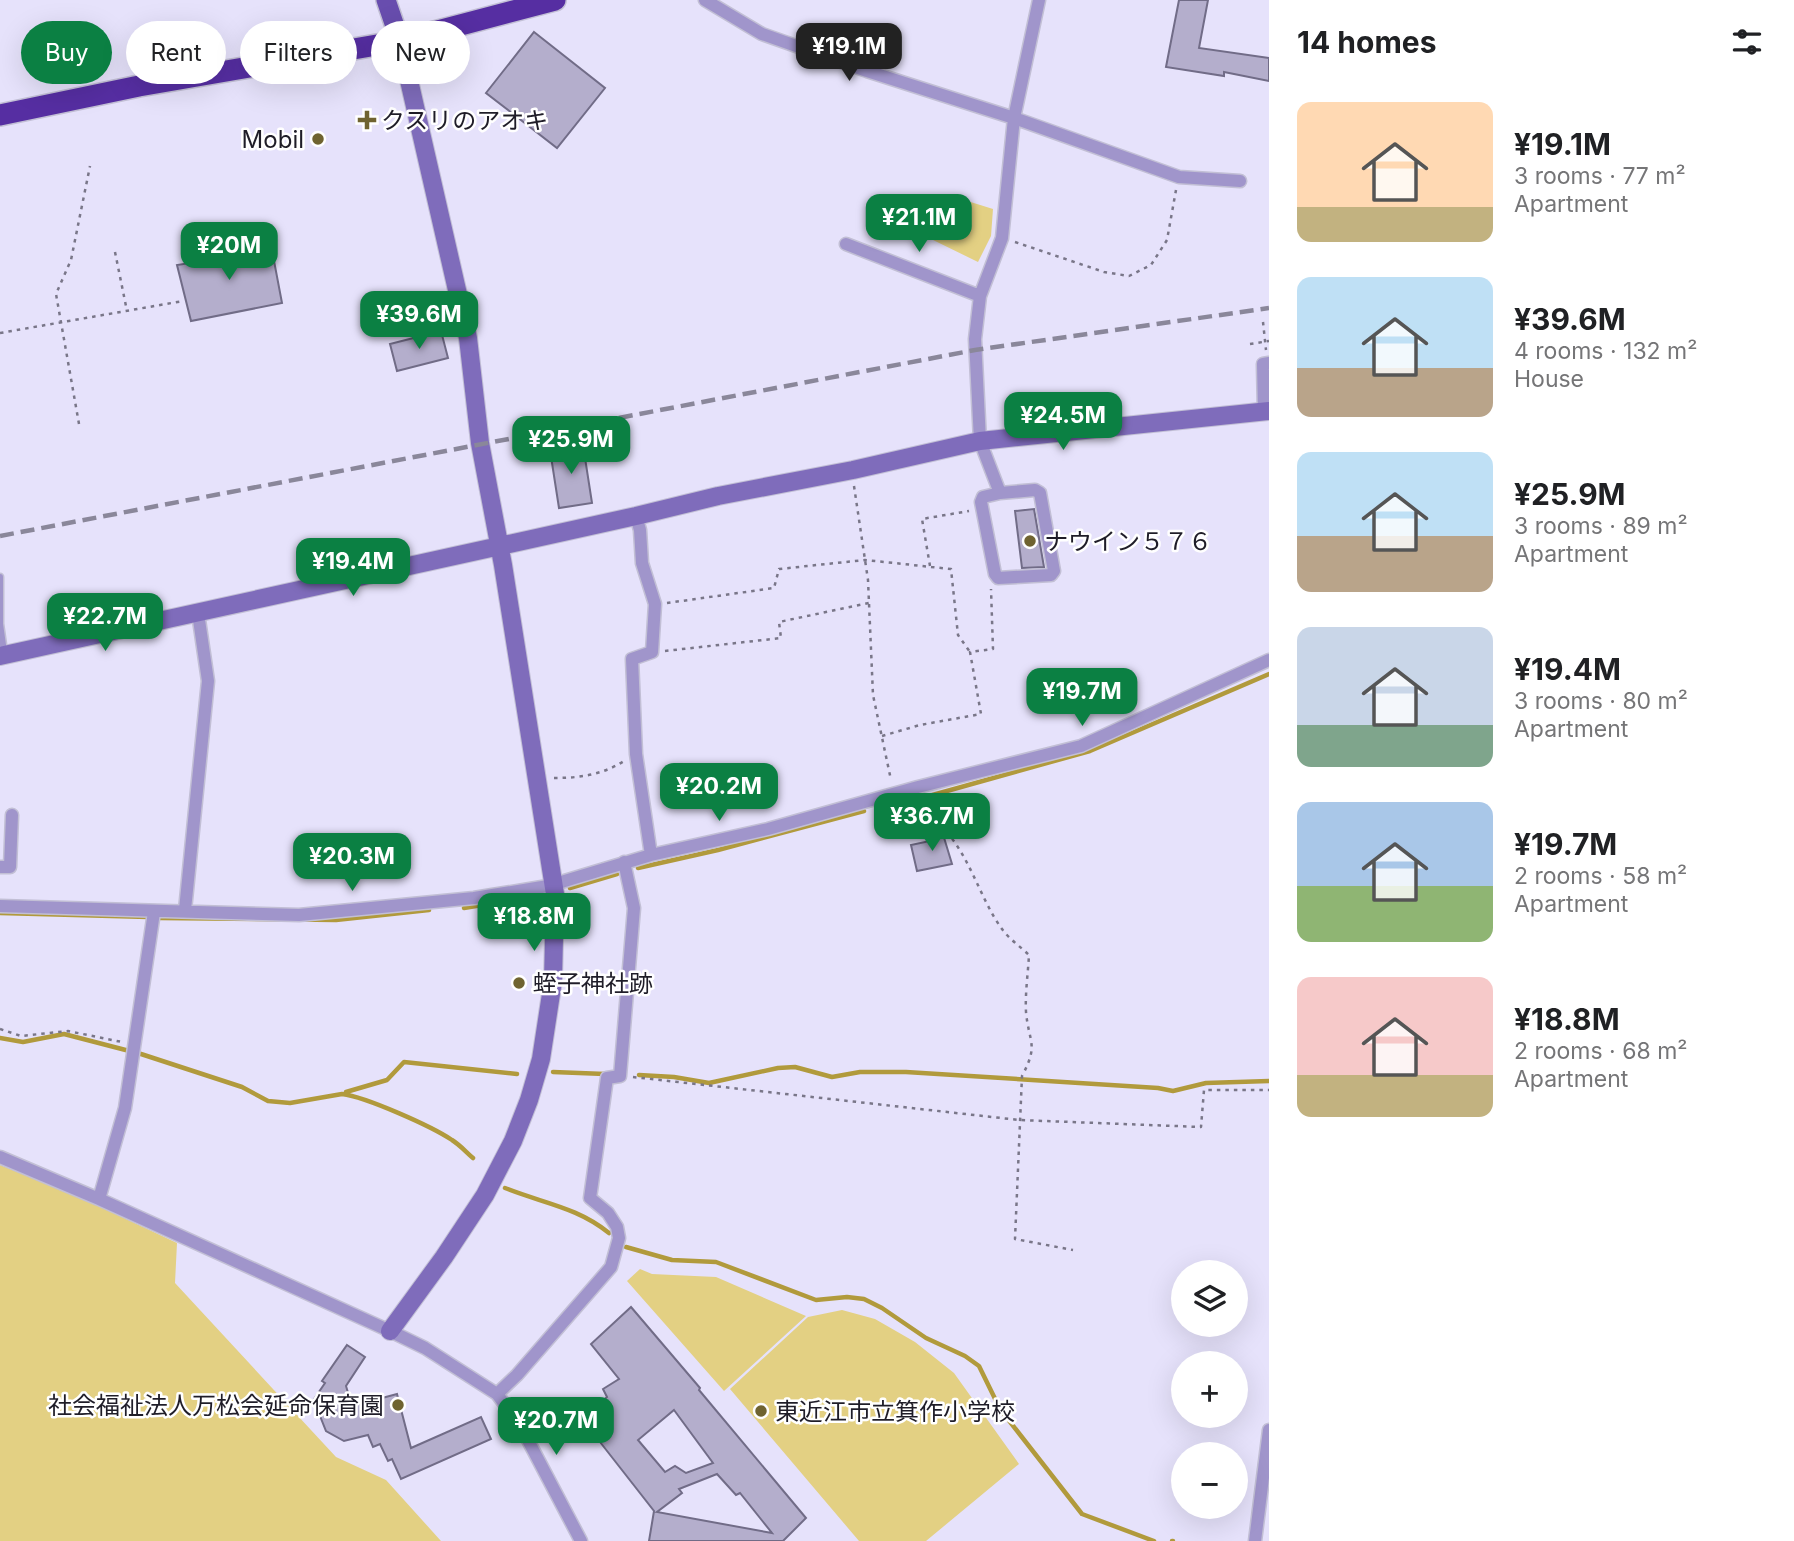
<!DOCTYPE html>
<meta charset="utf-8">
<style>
body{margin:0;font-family:Inter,"Noto Sans JP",sans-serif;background:#f2f2f2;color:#202124;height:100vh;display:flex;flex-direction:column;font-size:26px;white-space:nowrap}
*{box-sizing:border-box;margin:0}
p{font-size:23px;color:#757577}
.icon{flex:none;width:38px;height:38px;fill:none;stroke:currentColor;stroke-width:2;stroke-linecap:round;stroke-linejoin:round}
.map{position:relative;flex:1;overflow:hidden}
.side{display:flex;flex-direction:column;background:#fff;width:525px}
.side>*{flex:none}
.guide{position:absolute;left:21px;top:21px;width:665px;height:63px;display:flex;gap:14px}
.buttons{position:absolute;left:1171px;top:1260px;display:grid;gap:14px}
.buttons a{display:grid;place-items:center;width:77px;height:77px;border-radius:50%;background:#fff;box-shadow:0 7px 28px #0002;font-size:35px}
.price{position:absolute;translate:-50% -60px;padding:0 16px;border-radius:14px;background:#0b8043;color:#fff;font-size:23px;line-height:46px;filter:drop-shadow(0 2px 4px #0008)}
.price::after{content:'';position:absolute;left:50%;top:42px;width:21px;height:16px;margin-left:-10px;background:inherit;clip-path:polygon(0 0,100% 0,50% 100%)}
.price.active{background:#222;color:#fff}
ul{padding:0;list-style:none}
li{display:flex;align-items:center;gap:21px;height:175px;padding:0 28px}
li span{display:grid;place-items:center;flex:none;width:196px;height:140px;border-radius:14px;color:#555}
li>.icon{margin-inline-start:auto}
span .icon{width:84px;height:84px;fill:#fffc;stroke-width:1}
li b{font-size:30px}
h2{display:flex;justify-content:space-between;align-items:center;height:84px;padding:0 28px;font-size:30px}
.tag{padding:0 24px;border-radius:32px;background:#fff;box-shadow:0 7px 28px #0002;font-size:24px;line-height:63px}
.tag.active{background:#0b8043;color:#fff}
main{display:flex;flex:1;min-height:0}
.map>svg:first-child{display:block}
.green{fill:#e3d083}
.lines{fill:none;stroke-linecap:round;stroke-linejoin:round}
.stream{stroke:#b19a3c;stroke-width:4.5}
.building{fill:#b4aecc;stroke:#716c87;stroke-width:2;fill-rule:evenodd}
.lane-casing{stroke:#c2bfd5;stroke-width:9}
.street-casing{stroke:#c2bfd5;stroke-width:15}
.secondary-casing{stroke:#c2bfd5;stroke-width:20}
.primary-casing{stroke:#c2bfd5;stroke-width:22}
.highway-casing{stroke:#c2bfd5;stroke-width:24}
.path{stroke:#797688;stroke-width:2.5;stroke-dasharray:3.5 5;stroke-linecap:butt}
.lane{stroke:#a095cb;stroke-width:6}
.street{stroke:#a095cb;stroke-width:12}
.secondary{stroke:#7f6cbb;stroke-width:18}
.primary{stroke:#684dae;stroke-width:19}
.highway{stroke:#562ea2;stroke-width:21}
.rail{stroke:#8a879a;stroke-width:4.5;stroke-dasharray:14 7;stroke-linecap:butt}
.poi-dot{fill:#6f6330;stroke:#fff;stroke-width:2.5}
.labels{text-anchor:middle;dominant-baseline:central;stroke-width:5;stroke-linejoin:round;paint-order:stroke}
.poi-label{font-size:24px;fill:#1f1d28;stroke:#fff;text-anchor:start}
</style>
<main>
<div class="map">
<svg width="1269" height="1541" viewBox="0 0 1269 1541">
<rect width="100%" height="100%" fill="#e6e2fb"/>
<!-- green -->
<path class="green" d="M945,194L993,209L991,236L978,262L931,239Z
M0,1165L71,1193L177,1243L175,1283L336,1457L386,1480L441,1541H0Z
M640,1269L652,1274L716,1277L806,1316L724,1391L627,1281Z
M842,1310L875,1319L915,1342L954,1373L1019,1464L926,1541H859L730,1389L808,1317Z"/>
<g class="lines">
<!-- stream -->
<path class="stream" d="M929,796L1090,751L1269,674
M638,868L718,850L864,811
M570,888L617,874
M464,908L544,895
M0,913L148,917
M160,918L336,920L429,910
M0,1038L23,1042L64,1034L141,1054L242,1087L268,1101L290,1103L342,1094C366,1097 431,1126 452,1140C460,1145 466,1152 473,1158
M553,1072L605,1074
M639,1075L674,1077L709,1083L778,1068L795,1067L832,1077L860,1072H906L1158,1088L1173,1091L1206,1083L1269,1081
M346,1092L387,1080L404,1062L517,1074
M505,1188C542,1203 577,1207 609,1233
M626,1247L672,1260L716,1262L816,1300L847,1297L864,1299L882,1308L926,1338L965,1356L979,1366L1000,1409L1082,1514L1154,1541
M1172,1541H1173"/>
</g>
<!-- building -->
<path class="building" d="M1179,0H1208L1199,48L1269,58V81L1224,72V76L1166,67Z
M534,32L605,88L557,148L486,93Z
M217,244L222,256L271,245L282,303L191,321L177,265L197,262L193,248Z
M441,331L448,358L397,371L390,344Z
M583,445L592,503L559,508L550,450Z
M1034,509L1044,567L1022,568L1015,511Z
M942,831L952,864L917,871L911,845L930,841V833Z
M631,1307L700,1388L699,1390L806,1518L783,1541H649L654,1511L582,1419L607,1397L603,1389L619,1379L591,1344ZM674,1410L713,1463L686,1473L675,1466L665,1472L638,1440ZM717,1474L736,1495L740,1493L772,1533L657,1512L682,1493L679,1489Z
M347,1345L365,1357L346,1386L352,1406L397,1394L411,1448L481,1417L491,1439L401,1479L392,1459L388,1461L380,1444L373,1447L368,1435L344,1441L326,1431L320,1416L324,1411L312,1402L325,1383L322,1381Z"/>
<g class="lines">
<defs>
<path id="lane" d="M0,577V624L4,652"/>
<path id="street" d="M705,0L762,34L867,71L1014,118L1179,177L1240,181
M846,244L980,296
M1264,412L1263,364L1269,363
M1000,493L983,497L981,502L995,574L998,578L1051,575L1054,571L1040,493L1035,490L1000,493L980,441L975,339L980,296L1002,238L1014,118L1039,0
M636,516L640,530L642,563L655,604L652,652L632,659L636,754L651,855
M0,867H10L12,815
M0,906L299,915L474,898L548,886L651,855L768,829L918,787L1081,746L1269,660
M185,910L208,681L198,613
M0,1157L99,1199L390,1331L425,1348L497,1394L520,1425L581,1541
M99,1199L125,1108L154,912
M497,1394L517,1375L611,1267L619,1238L617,1227L608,1213L590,1198L607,1078L620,1076L634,908L624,862
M1255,1541L1269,1430"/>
<path id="secondary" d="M0,656L636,516L718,496L853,470L980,441L1269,411
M390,1331L444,1257L485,1195L513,1141L529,1100L541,1059L553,981L555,894L503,565L480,443L468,338L400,41"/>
<path id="primary" d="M386,0L400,41"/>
<path id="highway" d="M0,115L139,86L400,41L555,0"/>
</defs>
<!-- lane casing -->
<use href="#lane" class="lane-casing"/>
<!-- street casing -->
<use href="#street" class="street-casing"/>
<!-- secondary casing -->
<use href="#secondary" class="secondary-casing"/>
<!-- primary casing -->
<use href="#primary" class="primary-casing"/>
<!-- highway casing -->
<use href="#highway" class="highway-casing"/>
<!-- path -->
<path class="path" d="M1015,242L1104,272L1129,276L1151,265L1167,240L1176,190
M115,252L127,311
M1263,322L1266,350
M0,333L183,301
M1250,344L1269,341
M79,424L56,294L71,260L90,166
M854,486L868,580L873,695L891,780
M930,566L922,519L969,511
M667,603L774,588L779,569L865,560L951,569L958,635L970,652
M665,651L781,638L779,622L869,603
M882,736L920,725L981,714L970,652L993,649L991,589
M554,778C579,778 602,775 624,761
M921,801L924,814C966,836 976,894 1002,929C1009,939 1021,947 1029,955C1028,973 1025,994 1026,1012C1029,1044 1039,1044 1022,1076L1015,1239L1073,1250
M0,1029L21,1036L68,1031L122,1042
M633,1077L1019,1120L1201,1127L1204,1090H1269"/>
<!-- lane -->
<use href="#lane" class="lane"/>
<!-- street -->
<use href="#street" class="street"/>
<!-- secondary -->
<use href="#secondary" class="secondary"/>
<!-- primary -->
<use href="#primary" class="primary"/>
<!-- highway -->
<use href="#highway" class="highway"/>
<!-- rail -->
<path class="rail" d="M0,536L975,350L1269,308"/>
</g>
<!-- markers -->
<g class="poi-dot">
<path d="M363.5 109.5h7v7h7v7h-7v7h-7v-7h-7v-7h7z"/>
<circle cx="318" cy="139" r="7"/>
<circle cx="1030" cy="541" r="7"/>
<circle cx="519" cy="983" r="7"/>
<circle cx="398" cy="1405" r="7"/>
<circle cx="761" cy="1411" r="7"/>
</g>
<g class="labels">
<!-- poi labels -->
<g class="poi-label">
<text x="381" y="120">クスリのアオキ</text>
<text x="304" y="139" text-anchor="end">Mobil</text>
<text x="1044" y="541">ナウイン５７６</text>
<text x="533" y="983">蛭子神社跡</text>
<text x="384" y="1405" text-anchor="end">社会福祉法人万松会延命保育園</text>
<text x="775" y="1411">東近江市立箕作小学校</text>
</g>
</g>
</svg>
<div class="buttons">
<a><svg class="icon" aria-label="layers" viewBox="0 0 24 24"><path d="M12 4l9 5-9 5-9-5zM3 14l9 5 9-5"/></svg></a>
<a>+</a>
<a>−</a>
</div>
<b class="price active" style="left:849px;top:83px">¥19.1M</b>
<b class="price" style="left:919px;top:254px">¥21.1M</b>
<b class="price" style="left:229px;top:282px">¥20M</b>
<b class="price" style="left:419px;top:351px">¥39.6M</b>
<b class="price" style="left:1063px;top:452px">¥24.5M</b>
<b class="price" style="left:571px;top:476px">¥25.9M</b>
<b class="price" style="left:353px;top:598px">¥19.4M</b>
<b class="price" style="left:105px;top:653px">¥22.7M</b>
<b class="price" style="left:1082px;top:728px">¥19.7M</b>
<b class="price" style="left:719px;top:823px">¥20.2M</b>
<b class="price" style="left:932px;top:853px">¥36.7M</b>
<b class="price" style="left:352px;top:893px">¥20.3M</b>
<b class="price" style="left:534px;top:953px">¥18.8M</b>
<b class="price" style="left:556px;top:1457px">¥20.7M</b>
<div class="guide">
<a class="tag active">Buy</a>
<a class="tag">Rent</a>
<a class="tag">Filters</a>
<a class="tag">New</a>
</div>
</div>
<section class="side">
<h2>14 homes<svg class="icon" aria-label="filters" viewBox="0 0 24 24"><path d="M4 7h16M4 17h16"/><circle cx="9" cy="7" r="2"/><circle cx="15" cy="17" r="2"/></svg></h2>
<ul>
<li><span style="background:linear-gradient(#ffd9b3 75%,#c2b280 0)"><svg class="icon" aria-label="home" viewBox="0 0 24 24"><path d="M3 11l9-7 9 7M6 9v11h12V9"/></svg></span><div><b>¥19.1M</b><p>3 rooms · 77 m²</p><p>Apartment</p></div></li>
<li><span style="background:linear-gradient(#bfe0f5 65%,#b9a48a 0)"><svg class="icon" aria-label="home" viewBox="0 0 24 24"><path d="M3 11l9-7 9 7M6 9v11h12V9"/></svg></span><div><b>¥39.6M</b><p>4 rooms · 132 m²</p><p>House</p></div></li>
<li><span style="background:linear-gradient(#bfe0f5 60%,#b9a48a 0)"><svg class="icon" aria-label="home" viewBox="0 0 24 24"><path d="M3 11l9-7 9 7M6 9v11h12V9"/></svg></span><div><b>¥25.9M</b><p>3 rooms · 89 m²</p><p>Apartment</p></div></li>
<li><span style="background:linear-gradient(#c9d6e8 70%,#7fa58c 0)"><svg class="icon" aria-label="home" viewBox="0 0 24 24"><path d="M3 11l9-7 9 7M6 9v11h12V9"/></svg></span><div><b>¥19.4M</b><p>3 rooms · 80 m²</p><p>Apartment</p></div></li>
<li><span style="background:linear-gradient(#a9c7e8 60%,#8fb573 0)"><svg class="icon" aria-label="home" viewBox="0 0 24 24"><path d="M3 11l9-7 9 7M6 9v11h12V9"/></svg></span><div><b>¥19.7M</b><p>2 rooms · 58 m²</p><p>Apartment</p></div></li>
<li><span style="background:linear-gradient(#f6c9c9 70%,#c2b280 0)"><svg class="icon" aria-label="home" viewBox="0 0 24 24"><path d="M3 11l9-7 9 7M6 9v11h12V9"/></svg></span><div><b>¥18.8M</b><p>2 rooms · 68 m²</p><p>Apartment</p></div></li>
</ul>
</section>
</main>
